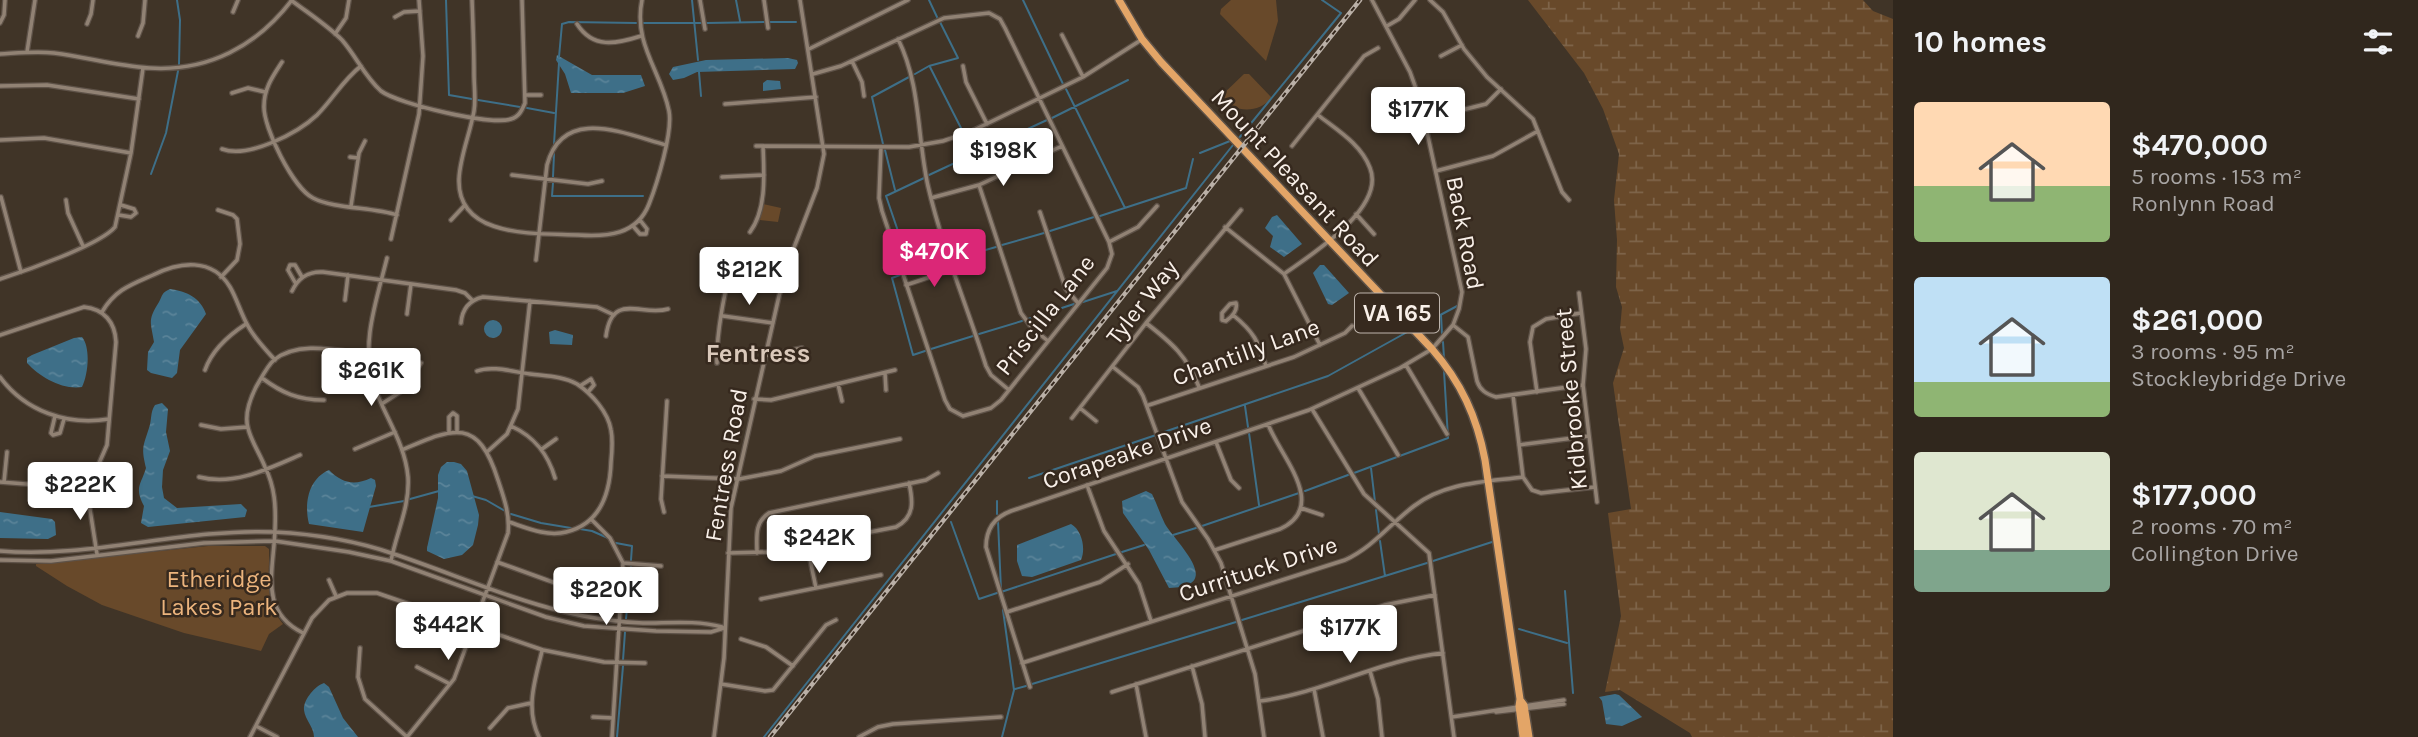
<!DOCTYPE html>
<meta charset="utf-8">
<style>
body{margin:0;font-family:Karla,sans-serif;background:#382f26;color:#f1f3f6;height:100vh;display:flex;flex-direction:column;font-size:26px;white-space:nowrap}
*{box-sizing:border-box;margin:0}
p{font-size:23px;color:#a8a5a4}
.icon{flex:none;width:38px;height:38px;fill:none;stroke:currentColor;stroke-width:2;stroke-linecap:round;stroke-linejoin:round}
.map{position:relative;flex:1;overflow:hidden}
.sheet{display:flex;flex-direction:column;background:#30271d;width:525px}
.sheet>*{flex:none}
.price{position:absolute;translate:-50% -60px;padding:0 16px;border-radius:7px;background:#fff;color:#222;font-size:23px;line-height:46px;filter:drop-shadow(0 2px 4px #0008)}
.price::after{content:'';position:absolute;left:50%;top:42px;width:21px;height:16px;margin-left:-10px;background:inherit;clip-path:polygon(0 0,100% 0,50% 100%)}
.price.on{background:#db2777;color:#fff}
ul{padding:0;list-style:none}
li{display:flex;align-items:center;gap:21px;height:175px;padding:0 21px}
li span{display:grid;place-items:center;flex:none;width:196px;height:140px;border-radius:7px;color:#555}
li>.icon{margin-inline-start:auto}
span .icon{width:84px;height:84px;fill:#fffc;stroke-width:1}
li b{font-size:30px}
h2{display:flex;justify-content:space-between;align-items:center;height:84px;padding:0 21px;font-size:30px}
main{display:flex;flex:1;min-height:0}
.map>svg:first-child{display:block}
.green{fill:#68492a}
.wetland{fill:url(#wetland-marsh)}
.water{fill:url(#water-ripples)}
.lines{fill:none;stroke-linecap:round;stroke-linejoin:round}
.stream{stroke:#3e6f88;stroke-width:2}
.minor-casing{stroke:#5e5248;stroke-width:6}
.highway-casing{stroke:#5e5248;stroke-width:10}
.minor{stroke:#918274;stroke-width:3.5}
.highway{stroke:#e3a567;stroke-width:7}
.rail-casing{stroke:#bab0a7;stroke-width:4.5}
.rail{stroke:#36291e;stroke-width:2;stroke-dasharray:5;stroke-linecap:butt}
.labels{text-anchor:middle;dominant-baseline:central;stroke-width:5;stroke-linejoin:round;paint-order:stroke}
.shield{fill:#36291e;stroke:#beb4ac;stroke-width:2}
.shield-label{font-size:23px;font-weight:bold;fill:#f9f0e9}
.street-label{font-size:24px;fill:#f9f0e9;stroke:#36291e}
.park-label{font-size:24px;fill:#ecb47d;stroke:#36291e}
.neighbourhood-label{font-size:26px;font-weight:bold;fill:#dac9bb;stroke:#36291e}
</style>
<main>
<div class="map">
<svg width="1893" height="737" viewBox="0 0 1893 737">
<defs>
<pattern id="wetland-marsh" width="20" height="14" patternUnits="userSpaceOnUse" patternTransform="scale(1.75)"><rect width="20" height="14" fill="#68492a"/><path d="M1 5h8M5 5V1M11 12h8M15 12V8" fill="none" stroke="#7e6449"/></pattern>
<pattern id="water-ripples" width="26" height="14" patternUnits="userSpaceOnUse" patternTransform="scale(1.75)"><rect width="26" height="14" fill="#3e6f88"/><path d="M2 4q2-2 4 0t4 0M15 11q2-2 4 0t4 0" fill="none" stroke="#5b8499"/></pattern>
</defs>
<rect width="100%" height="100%" fill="#403427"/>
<!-- green -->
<path class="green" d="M1231,0H1276L1278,21L1266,61L1220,14L1221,9Z
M1244,74H1249L1272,98C1257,114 1235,113 1220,97Z
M763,204L781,208L778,222L760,220Z
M208,546H265L269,549C270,577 263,601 283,624L269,634L261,651L184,633L102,605L67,586L36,566V564Z"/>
<!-- wetland -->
<path class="wetland" d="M1528,0H1863L1873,11L1893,19V737H1692L1690,733L1620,690L1605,692L1621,616L1608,513L1631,509L1613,383L1624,348L1620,329L1622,307L1616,287L1617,240L1614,200L1619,154L1603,109L1584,73Z"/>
<!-- water -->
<path class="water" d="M557,55L592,75H641L645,86L623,93H571L565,74L556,60Z
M788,58L797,60L798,63L795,69L697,72L684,78L673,80L669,74L673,67L706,60Z
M767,80L780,81L781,89L763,91V83Z
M1277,215L1302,244L1284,257L1270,247L1273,236L1265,228L1272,217Z
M1320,265H1324L1349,293L1332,305L1328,304L1313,273Z
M170,289C186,291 201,298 206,314L180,350L177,373L172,378L151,373L147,370L148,352L154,342C151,322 147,321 159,302C163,295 161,293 170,289Z
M484 329a9 9 0 1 1 18 0a9 9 0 1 1-18 0Z
M555,330L573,335L572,345L550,344L549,332Z
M82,337C91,348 88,375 82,387C62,390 40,377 27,363V358L32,355L74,338Z
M162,403L168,409L166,432L170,451L163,470L162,487L164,498L177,508L241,504L247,510L245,517L148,527L141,523L144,506C134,487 141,485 146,468C141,447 143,447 149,428C152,420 150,412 155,405Z
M447,462H454L461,464L467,471L479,515L478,525L473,545L462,555L444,559L427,551V548L438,498V475L441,467Z
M329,470C342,483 354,486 371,478L375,480L376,486L363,532L309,524C304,504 308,479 329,470Z
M1146,491L1152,494C1157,504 1160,514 1165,524C1178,545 1225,587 1169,588L1149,550L1123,513L1122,501Z
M0,512L52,519L55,522L56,535L48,539L0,538Z
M1071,524C1082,530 1086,549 1081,560L1032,577L1022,576L1017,561V545Z
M324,683L329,687L343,718L358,737H314C314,727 305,720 304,710C303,700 315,686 324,683Z
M1615,694L1619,695L1642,717L1622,726L1606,724L1602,701L1599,697Z"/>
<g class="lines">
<!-- stream -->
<path class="stream" d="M177,0L180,20L179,64
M446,0L449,95L472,99
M692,0L698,60
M736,0L740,21
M929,0L937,17
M1023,0L1063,84
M770,22H796
M643,23H701
M707,23L764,22
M559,57L562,24L569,22L636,23
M930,67L963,132
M699,72L701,96
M915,74L929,66L958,58L940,22
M1066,89L1125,208
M478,100L520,107
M527,108L554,113
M1052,118L1128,80
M966,137L974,153
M1239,138L1341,13L1322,0
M554,144L559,63
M883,144L872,97L909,77
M885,150L895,190
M1200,153L1230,141
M151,174L166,133L178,71
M929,175L1047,120
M553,177L554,154
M553,183L552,196H643
M1100,216L1186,188L1193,159
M1050,231L1094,217
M1002,245L1044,233
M954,259L996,247
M912,272L886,196L924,178
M906,274L948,261
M900,275L892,278L913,355L925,351
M1083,302L1117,291
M1441,315L1442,334
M1028,319L1074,304
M1416,328L1459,305
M979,334L1022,321
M1443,342L1444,358
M931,349L973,336
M1245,406L1248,427
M1161,433L1328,376L1409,331
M1249,433L1259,505
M1371,468L1375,502
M1354,473L1448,438L1444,371
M1029,478L1156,435
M1305,491L1348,475
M472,496L486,500L505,511
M410,499L439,491
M997,501V514
M369,507L404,501
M1376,510L1379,534
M511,514L541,523L571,528
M998,521L1001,590
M951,522L979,599L997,593
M1202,526L1299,493
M580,529L592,531L608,538
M1173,535L1196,528
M1380,541L1385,576
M616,543L632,546L631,560
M1122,552L1144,545
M1433,561L1492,542
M1565,591L1573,693
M1001,592L1116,554
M626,619L631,566
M1242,620L1427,563
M1519,629L1567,643
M623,660L625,632
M1032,684L1236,622
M1015,689L1026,686
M617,737L623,666
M764,737L1233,145
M1002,737L1014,690L1003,610"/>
<defs>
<path id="minor" d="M291,0C308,13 327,25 342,40C356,56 365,77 381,91C398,104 492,126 511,119C519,117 522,110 525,103L522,0
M472,0C473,25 474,50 474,74C474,86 476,99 474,111C470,134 460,156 459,179C457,239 537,233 578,235C607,237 637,235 649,204C657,184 673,132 669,111C661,71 633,44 642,0
M700,0L705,29
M764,0L768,28
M1430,0L1443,12L1464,49L1487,77L1533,119L1562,192L1569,200
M233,12L238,0
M395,17L404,12L420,11
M0,23L4,15L5,0
M87,24L91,14L93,0
M577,24C593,49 616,44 641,36
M1387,26L1399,19L1415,0
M335,34L346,18L349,0
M1062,35L1083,77
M138,36L143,23L145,0
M898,39C921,85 917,137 928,186C942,247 967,306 986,366L991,375L1009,390
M809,49L908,0
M27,52L35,0
M0,54C18,53 36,51 54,53C86,57 117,66 149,68C208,72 257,46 292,0
M1441,56L1462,45
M852,61L862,82L864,96
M282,62C273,76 264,88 264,106C263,127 293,188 313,198C334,209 373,207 397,215
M963,66L966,82L987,124
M813,74L841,66L944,18L989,13L1000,19L1005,28L1109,242L1112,254L1107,268L1001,400L991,408L963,416L950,409L945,400L882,211L879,198L881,147
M0,86L47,85L139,99
M232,93L248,88L265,92
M525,95H541
M725,104L816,97
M1454,112L1486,104L1501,89
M0,140L44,138L131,153
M756,146L909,147L943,141L970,132L1083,77L1141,40
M1292,146L1364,56L1378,48
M222,149C248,159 298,133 317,115C333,99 343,80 361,66
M350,157L358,158
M1436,171L1493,156L1538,131
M512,175L588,184L602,181
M722,177L764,175
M979,185L1021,313L1032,328L1048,341
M1,197L21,272
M931,198L979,185L1062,146
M66,200L68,213L83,246
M351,206L359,153L365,141
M218,210L233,215L237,219L240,244L237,260L221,277
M1040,212L1066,289L1078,303
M1356,214L1374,234
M119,215L131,217L136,213L134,209L121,205
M451,220L465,205
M633,226L640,234H646L647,229L640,220
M1225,227L1284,274L1320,345
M750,232C767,209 764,173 763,146
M391,239L419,114L423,56L419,0
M1109,242L1138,227L1157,206
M387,258C377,299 360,344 374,386C385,417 405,443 408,477C410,507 396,533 391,561
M536,260L547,165C563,105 625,134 666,145
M760,271L785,274
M1284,274C1312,254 1386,208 1370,168C1361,144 1337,130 1318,115
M0,279C25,271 100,245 115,227L131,153L143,68
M296,284L288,270L290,265H295L302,277
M906,285L954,269
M292,291C298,278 309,271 323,272L456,290L465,293L473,301
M1579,293L1586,349L1583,385L1597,502
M345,300L348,275
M1236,303C1238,310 1232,317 1226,321L1222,320V313L1230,304Z
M102,312C115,290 130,285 153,275C179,262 212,257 230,287C237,299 241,314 248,326C255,339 265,349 275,360
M407,314L411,284
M1233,315C1254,332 1258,341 1266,366
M723,316L773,323
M461,323C462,309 470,300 483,297L597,307L614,315
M1146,323C1172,343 1187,356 1199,387
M1453,325L1468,337L1477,381C1480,390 1486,394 1496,397L1583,385
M0,335L84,307C104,309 115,322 116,342L107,445L97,468L80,482L65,487L0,482
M606,336C612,291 642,317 668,309
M764,356L802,348
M717,363C716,341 724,284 734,266
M1406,365L1447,434
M1113,367L1138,387L1143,396L1182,502L1208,539L1221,563L1255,674L1264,737
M205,370C212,350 229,335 246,324
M477,371C492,365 514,372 530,374C545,376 563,376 577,384C592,394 608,412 611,430C613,440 612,452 611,462C610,493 600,524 566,532C547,537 527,528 509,522
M885,373L886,390
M0,377C25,411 67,426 109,419
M262,378C282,393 298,400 324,400
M838,384L842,401
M580,386L591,379L594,385L588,392
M1358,388L1398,455
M1537,392L1530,342L1533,327L1546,319L1581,313
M1513,395L1523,477L1532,490L1541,493L1595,487
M754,399L771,400L895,370
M383,403L405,389L421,363
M1149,405L1294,357L1345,333L1352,326
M1080,408L1096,421
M1312,409L1364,494L1429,553L1454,737
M55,416L51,433L53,435L60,433L64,419
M1072,418L1146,323L1241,210
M201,425L221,429L247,427
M511,426C535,437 548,454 555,478
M449,432V417L453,413L457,416V432
M1216,442L1231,480L1239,488
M1519,445L1589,436
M355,449L395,432
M542,449L556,439
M488,451L507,434L518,409L530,301
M662,476L739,479L781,471L815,456L900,439
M199,477C234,486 268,469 300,455
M4,482L7,452
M80,482L88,497L97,554
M1087,485L1104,531L1139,584L1151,621
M1301,508L1322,515
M664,512L661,499L667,401
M591,519L610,538L623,563L612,737
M807,545L816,588
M1215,550L1280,529C1330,506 1279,455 1268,424
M0,551C90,559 183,528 274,532C314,534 357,541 394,554C451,573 507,598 565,612C590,618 617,622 643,623C670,623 696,620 722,627
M728,553L767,552L896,527C915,517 913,501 909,483
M757,553C757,537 754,523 769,513L926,480L938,473
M0,560L51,561L204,543L275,541L349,552L391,561L546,617L584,626L656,631L711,632L724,628
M497,562L558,584H570
M623,563L661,566
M329,580L336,596
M761,599L881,575
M1007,612L1100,582L1128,564
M303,633C258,611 274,569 275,529C276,507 275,487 265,467C260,454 251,441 248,428C244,414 250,399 256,387C261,379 267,366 274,360C299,340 339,351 368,354
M741,639L766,647L793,666
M360,648L358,677L365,699L407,737L454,679L508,533C510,514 504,498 498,480C478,416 453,428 402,450
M1022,663L1345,560C1373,547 1390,524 1414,506C1445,482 1486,482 1523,477
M1192,666L1202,704L1205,737
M417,667L450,684
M1370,671L1378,699L1382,737
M721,684L765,691L773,690L826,625L836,620
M1136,684L1146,737
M1030,687L986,547C986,529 995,517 1011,511L1309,410L1400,368L1432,349L1453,325L1459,309L1462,292L1420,100L1410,72L1372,0
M1314,689L1323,737
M1112,692L1385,605L1435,595
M1260,701C1323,693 1380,660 1443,653
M1496,712L1564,704
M593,717L613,718
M1452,717L1564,700
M256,726L277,737
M490,728L508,708L531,703
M250,737L312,618L329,600L347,593H377L543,650L604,662L645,663
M539,737C525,709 535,680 542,651
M714,737L724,658L731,508L779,296L790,258L817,188L824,154L800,0
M859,737L878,727L893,724L1001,717"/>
<path id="highway" d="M1119,0L1142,39L1161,62L1432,349C1461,382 1477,417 1485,460L1520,699L1519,706L1523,737
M1521,701L1524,705L1529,737"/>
</defs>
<!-- minor casing -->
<use href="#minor" class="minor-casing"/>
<!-- highway casing -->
<use href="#highway" class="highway-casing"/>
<!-- minor -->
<use href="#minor" class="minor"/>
<!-- highway -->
<use href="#highway" class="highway"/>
<defs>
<path id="rail" d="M770,737L1360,0"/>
</defs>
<!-- rail casing -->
<use href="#rail" class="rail-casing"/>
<!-- rail -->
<use href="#rail" class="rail"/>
</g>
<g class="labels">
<!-- shield labels -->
<rect class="shield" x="1355" y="293.5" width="84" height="39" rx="5"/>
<g class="shield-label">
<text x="1397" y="313">VA 165</text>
</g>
<!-- street labels -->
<g class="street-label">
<text transform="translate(1295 178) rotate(47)">Mount Pleasant Road</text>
<text transform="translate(1465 233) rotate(79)">Back Road</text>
<text transform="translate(1142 302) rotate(-52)">Tyler Way</text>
<text transform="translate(1045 315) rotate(-52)">Priscilla Lane</text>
<text transform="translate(1246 352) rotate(-20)">Chantilly Lane</text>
<text transform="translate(1571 399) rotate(-95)">Kidbrooke Street</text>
<text transform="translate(1127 453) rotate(-19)">Corapeake Drive</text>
<text transform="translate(726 465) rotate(-80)">Fentress Road</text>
<text transform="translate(1258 569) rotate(-18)">Currituck Drive</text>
</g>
<!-- park labels -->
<g class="park-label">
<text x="219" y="579">Etheridge<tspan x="219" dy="28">Lakes Park</tspan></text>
</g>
<!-- neighbourhood labels -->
<g class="neighbourhood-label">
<text x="758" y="353">Fentress</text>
</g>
</g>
</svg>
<b class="price" style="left:1418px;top:147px">$177K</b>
<b class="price" style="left:1003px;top:188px">$198K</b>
<b class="price on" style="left:934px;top:289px">$470K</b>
<b class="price" style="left:749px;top:307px">$212K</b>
<b class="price" style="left:371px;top:408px">$261K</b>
<b class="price" style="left:80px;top:522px">$222K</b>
<b class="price" style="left:819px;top:575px">$242K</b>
<b class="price" style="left:606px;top:627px">$220K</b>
<b class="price" style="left:448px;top:662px">$442K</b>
<b class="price" style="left:1350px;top:665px">$177K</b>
</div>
<section class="sheet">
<h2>10 homes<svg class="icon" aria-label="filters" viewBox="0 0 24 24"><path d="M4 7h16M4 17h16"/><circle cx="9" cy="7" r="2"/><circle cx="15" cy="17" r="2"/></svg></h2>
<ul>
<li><span style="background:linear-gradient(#ffd9b3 60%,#8fb573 0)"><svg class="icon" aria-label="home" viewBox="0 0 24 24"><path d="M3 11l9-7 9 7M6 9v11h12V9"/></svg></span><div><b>$470,000</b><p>5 rooms · 153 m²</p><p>Ronlynn Road</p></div></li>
<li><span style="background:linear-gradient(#bfe0f5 75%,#8fb573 0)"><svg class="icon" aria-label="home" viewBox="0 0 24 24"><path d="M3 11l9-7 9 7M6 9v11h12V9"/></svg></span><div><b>$261,000</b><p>3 rooms · 95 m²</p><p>Stockleybridge Drive</p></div></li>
<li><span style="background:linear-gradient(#dfe7d0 70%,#7fa58c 0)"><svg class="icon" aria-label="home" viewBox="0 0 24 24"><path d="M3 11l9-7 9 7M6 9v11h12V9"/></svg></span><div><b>$177,000</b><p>2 rooms · 70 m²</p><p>Collington Drive</p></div></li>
</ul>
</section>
</main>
